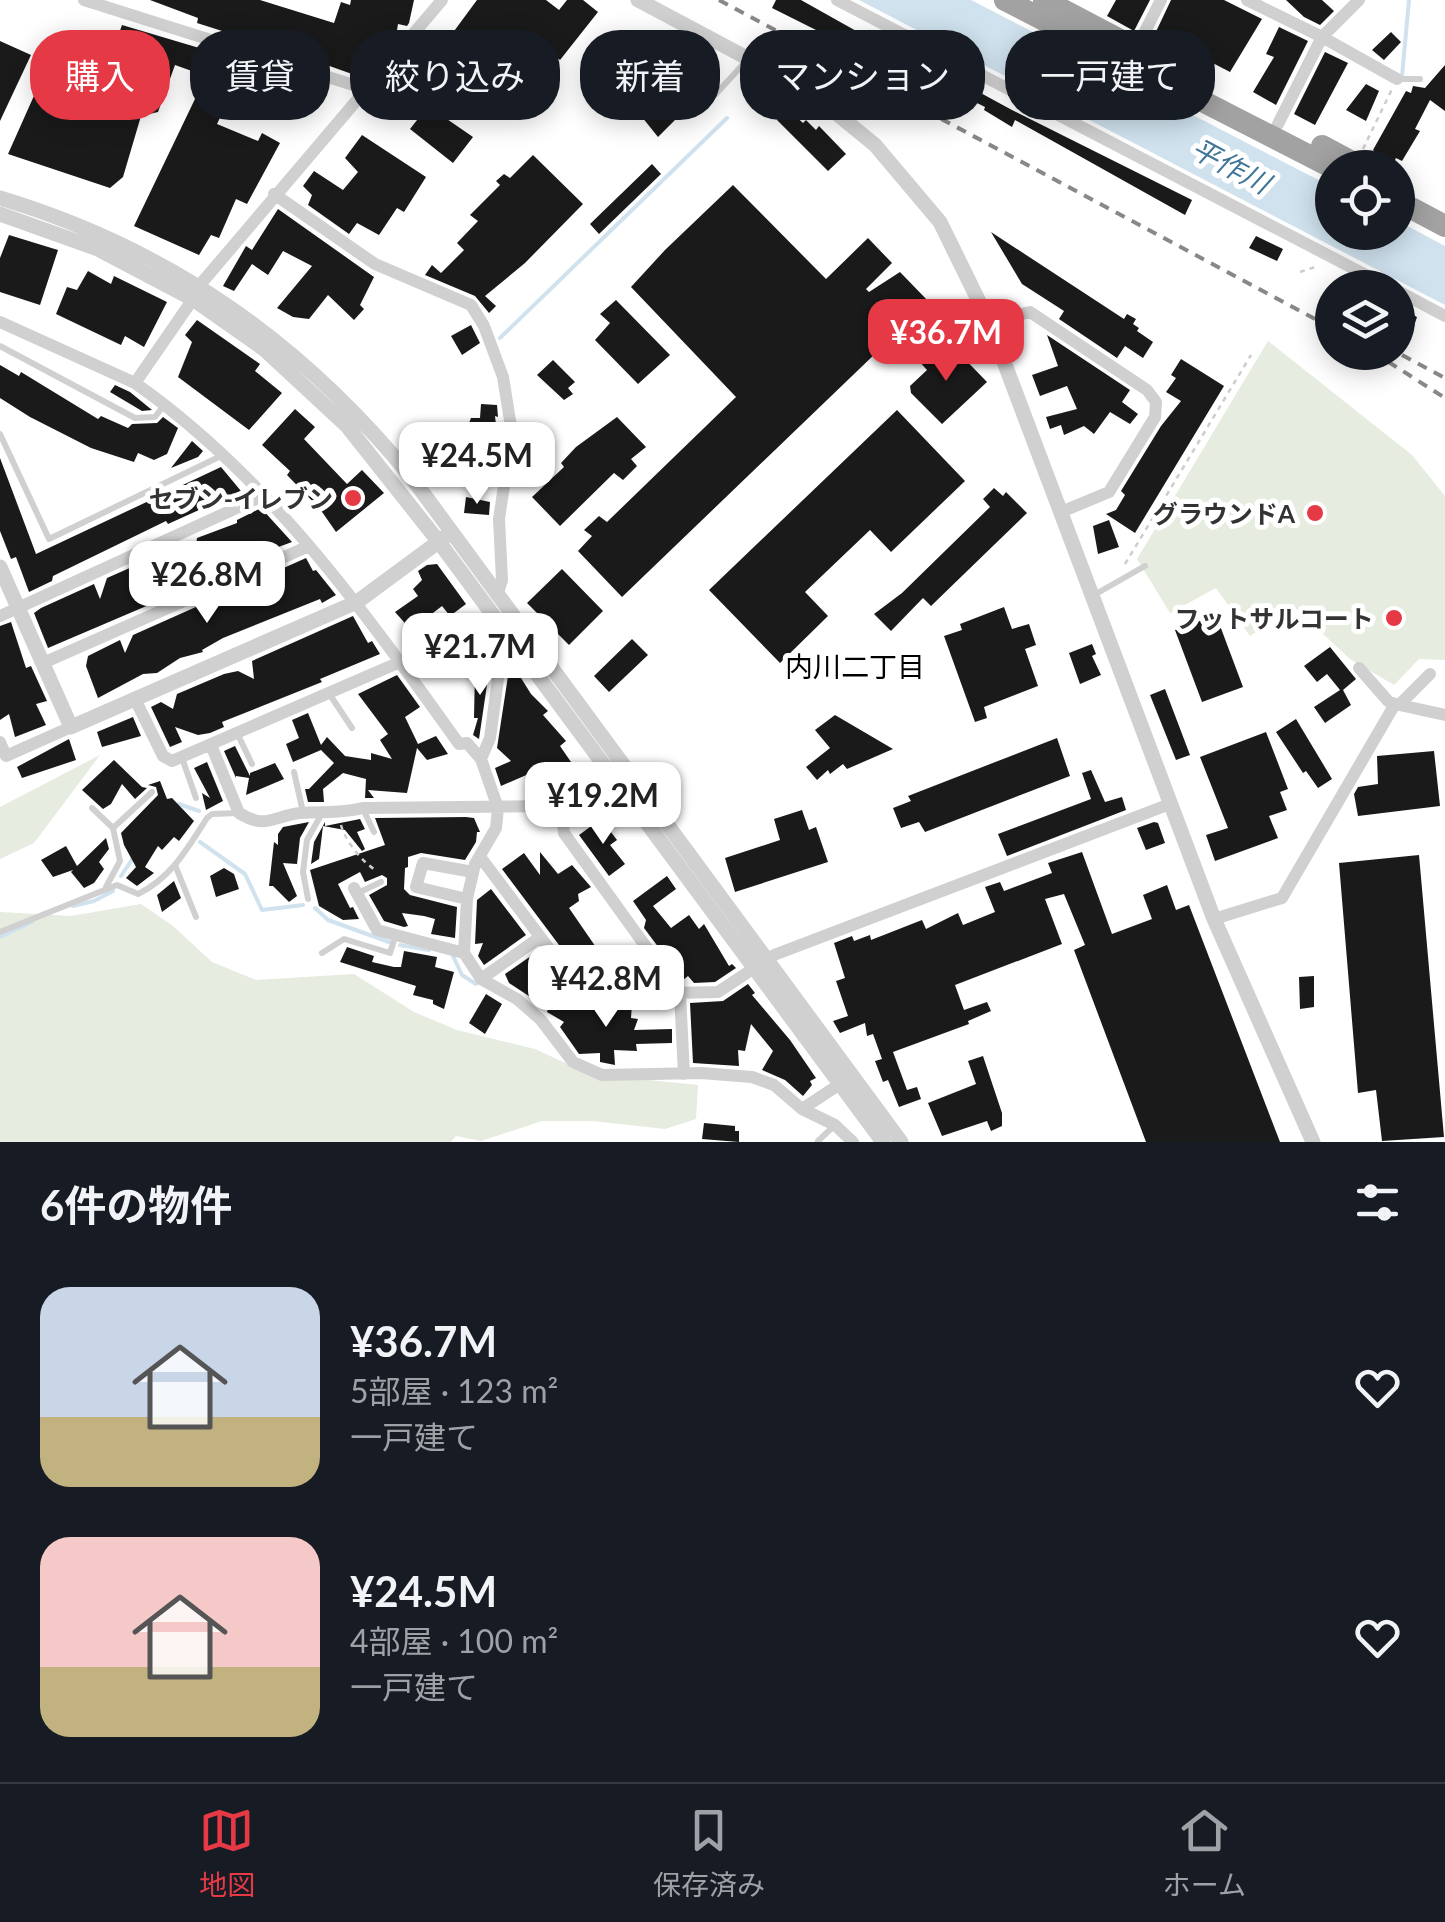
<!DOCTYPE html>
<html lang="ja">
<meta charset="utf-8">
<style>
body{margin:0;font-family:Lato,"Noto Sans JP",sans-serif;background:#20242c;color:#f1f3f6;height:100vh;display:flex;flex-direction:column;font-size:38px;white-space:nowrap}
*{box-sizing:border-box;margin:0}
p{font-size:32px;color:#9ea1a6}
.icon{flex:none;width:55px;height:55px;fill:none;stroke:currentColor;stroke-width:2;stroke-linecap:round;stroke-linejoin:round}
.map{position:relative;height:1142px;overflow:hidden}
.panel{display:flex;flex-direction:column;background:#171b24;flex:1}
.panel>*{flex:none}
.top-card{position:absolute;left:30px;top:30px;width:1385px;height:90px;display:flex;gap:20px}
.controls{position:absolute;left:1315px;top:150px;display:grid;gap:20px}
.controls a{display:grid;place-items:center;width:100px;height:100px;border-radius:50%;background:#171b24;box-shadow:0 5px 25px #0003;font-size:50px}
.price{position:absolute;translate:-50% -85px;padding:0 22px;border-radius:20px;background:#fff;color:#222;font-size:32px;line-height:65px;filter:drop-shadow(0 2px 5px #0008)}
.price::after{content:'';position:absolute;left:50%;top:60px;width:30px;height:22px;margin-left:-15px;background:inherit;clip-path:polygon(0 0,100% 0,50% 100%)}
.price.selected{background:#e63946;color:#fff}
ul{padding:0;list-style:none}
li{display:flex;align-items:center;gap:30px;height:250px;padding:0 40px}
li span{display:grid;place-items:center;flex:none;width:280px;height:200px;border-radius:30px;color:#555}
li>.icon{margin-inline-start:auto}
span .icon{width:120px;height:120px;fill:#fffc;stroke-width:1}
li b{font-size:42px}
h2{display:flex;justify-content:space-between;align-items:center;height:120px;padding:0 40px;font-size:42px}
.pill{padding:0 35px;border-radius:40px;background:#171b24;box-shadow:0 5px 25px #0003;font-size:35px;line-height:90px}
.pill.selected{background:#e63946;color:#fff}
.tab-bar{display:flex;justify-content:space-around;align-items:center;height:140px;border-top:2px solid #363941;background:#171b24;font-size:28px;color:#9ea1a6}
.tab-bar a{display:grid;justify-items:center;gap:5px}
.tab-bar .selected{color:#e63946}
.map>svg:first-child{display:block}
.green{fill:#e6ecdf}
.water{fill:#cfe2ee}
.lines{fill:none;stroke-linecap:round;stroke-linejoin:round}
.stream{stroke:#cfe2ee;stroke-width:4}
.building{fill:#1a1a1a}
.path{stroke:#cdcdcd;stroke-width:2.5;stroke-dasharray:5 5;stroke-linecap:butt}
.service{stroke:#d0d0d0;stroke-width:6}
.minor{stroke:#d0d0d0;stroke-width:12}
.tertiary{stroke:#d0d0d0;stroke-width:15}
.trunk{stroke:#a2a2a2;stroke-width:22}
.rail{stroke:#888;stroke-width:4;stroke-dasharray:10 8;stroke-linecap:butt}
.poi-dot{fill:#e63946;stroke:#fff;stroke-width:4}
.labels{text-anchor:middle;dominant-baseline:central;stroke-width:10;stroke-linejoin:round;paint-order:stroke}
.poi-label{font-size:25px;font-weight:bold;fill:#333;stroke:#fff;text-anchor:end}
.water-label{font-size:28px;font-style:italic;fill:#3f7597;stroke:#fff}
.neighbourhood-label{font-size:28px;fill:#000;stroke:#fff}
</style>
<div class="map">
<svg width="1445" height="1142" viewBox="0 0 1445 1142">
<rect width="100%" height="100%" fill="#fff"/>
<!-- green -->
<path class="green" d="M1268,341L1412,455L1445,496V660L1419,659L1394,685L1350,659L1294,607L1250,636L1216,588L1170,613L1137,559Z
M100,755L34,843L0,859V807Z
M141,904L173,926L212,962L256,980L354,974L414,1012L457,1030L535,1049L589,1074L698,1085L696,1119L665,1129L593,1121H542L481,1141L456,1136L451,1142H0V912L71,916Z"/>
<!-- water -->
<path class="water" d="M859,0H971L1332,187V232H1398V221L1445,246V305Z"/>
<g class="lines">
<!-- stream -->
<path class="stream" d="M1402,76L1409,0
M500,338L727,118
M177,806L179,804L199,811
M200,842L245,874L262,910L303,905
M121,876L135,855
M73,906L94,901L113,891
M315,908L328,920L389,942
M0,937L32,922
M400,945L429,950
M453,956L462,975L476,984"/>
</g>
<!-- building -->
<path class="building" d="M150,0H260L334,23L341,2L350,5L351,0H414L409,23L407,26L398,24L396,36L382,34L379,48L362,43L352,74L321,63L323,57L283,43L280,51L260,45L263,37L243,31L241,37L197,23L198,18Z
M477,0H546L559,10L567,0H583L598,12L560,60L553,55L532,82L470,35L458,51L446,42Z
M776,0H801L874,41L929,65L1012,110L1192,200L1185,215L1015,120L1012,127L984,110L985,107L961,95L947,89L940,92L772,8Z
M1116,0H1150L1134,31L1107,16Z
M1171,0H1224L1262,19L1230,72L1178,45L1153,38Z
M1286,0H1322L1334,11L1320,25L1304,17Z
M122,25L206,50L204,56L250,68L251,64L306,81L300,105L233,90L217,124L258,141L262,133L280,143L247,204L236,199L219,238L211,235L199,255L134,226L206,76L175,65L158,112L141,116L123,177L110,188L8,154L37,89L62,96L64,87L96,98Z
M1279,27L1308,41L1276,105L1253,92L1274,57L1266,54Z
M1391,32L1401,42L1384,60L1372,50Z
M0,41L31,55L0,121Z
M418,52L443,71L424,97L398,77Z
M1325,52L1348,63L1315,125L1294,114Z
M633,65L669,102L671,99L683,112L658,137L634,107L624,117L603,95Z
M1445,65V111L1430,100L1415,129L1420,131L1402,161L1396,158L1392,166L1373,150L1406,91L1411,93L1413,86L1425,88Z
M1366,84L1379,91L1366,121L1346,110Z
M428,106L473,137L453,163L410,129Z
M786,108L803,123L806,120L816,130L819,126L846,154L828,171L777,120Z
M362,135L426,177L404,212L397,208L379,235L357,223L349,234L308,205L312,195L303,186L314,171L343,190L358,172L345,158Z
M533,155L583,204L525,263L485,296L496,306L489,313L475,296L425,275L432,265L441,273L464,250L457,243L478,221L470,215L500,185L496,181L504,174L510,178Z
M652,164L661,174L599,234L590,224Z
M733,185L826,279L868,238L892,263L866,289L869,292L900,272L929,302L622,597L578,551L592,536L584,530L599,516L607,522L736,397L631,287L665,250Z
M278,209L374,277L360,305L364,309L354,320L328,295L309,319L293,317L277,308L312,266L283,251L268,275L252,264L234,291L223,286L246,246L252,250Z
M991,232L1124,319L1127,314L1136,319L1133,324L1139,328L1137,331L1153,342L1143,358L1125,346L1117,358L1059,319L1064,311L1022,284Z
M9,235L58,250L40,305L0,292V258Z
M1256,236L1283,249L1277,261L1249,248Z
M88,271L111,284L114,276L167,302L144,347L125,336L121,345L56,314L67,287L77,290Z
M616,300L670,355L638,384L595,340L610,323L600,314Z
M1398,307L1417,317L1411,335L1398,328Z
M197,320L260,364L255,371L282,393L249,430L178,377L192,342L185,335Z
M471,325L480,343L462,355L451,336Z
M1047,335L1130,390L1122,402L1138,414L1130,424L1110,412L1094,434L1084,426L1064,435L1061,425L1050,429L1046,417L1077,409L1067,386L1040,396L1032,375L1058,366Z
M932,347L944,359L955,349L987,382L942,424L911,393L910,386L927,370L918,360Z
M1181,359L1224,386L1135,533L1106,514L1116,510L1125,495L1121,491L1161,426L1181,401L1166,392L1176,378L1171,375Z
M553,360L575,382L568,388L573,394L564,400L537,375Z
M0,365L19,376L21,372L98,419L101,416L128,428L132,424L157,423L163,417L178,428L167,454L154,460L138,453L134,462L91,448L30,417L0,398Z
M115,385L130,392L152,410L142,411L110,392Z
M481,404L497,405L498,417L495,416L499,451L494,480L474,469L479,457L478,428H467L471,418H480Z
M295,409L315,427L304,439L347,484L362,470L384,493L336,532L320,509L287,475L290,471L262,445Z
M897,410L965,481L891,552L870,530L805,592L828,616L780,663L709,590Z
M617,417L646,447L631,459L637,466L623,480L614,473L560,526L532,497L564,467L561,463L576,447Z
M192,441L203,451L198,457L171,468Z
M0,458L36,554L221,467L241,491L168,524L166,521L53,576L52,581L29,592L16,557L11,559L0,531Z
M994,488L1003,496L1006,492L1027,513L931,606L923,598L891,631L874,614L902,593L990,507L983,499Z
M466,497L490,502L489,515L464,513Z
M261,508L292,542L251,557L208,578L204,570L191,587L48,648L34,613L41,608L94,584L100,599L107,578L182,545L194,559L197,538L237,523V520Z
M1109,520L1119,547L1098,554L1093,526Z
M306,558L313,571L316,570L336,595L322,603L320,599L223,638L202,650L203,652L180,658L157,673L143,674L98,698L86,666L88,656L120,640L125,653L133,635Z
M437,564L466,604L450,616L442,606L411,630L395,612L418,596L413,589L422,580L418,571L427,565Z
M562,569L603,611L569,645L527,603Z
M1004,607L1012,629L1029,624L1036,645L1025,649L1038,686L984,707L987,718L975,722L944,636L962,630L960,624Z
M1216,615L1243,687L1202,702L1175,630Z
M353,616L368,643L372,641L380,654L320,679L322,682L222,722L224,727L210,733L198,735L175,727L182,742L170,747L151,707L161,702L173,709L177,694L224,674L238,671L254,679L252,661Z
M11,622L26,668L31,666L47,701L36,704L46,725L15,737L9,714L0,720V626Z
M632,639L648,655L609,692L594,676Z
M1092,644L1096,654L1092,656L1101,675L1080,684L1069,653Z
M1330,647L1356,679L1343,690L1351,705L1325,723L1314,707L1340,690L1327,674L1317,682L1304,666Z
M475,669L489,671L479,739L473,735L478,718H474Z
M516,670L531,694L548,711L543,715L566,741L560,746L580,775L566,786L563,782L554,789L540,769L501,786L495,768L511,761L497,748L508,676Z
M397,675L420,707L405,717L418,744L436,736L448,754L427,760L417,748L407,793L368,790L374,798H365L366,779L343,773L323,789L324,802H308L305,789H309L334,763L321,750L293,762L286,744L299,738L292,720L308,713L321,745L327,737L345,756L371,760V753L392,759L380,740L388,734L358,694Z
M1165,689L1190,755L1176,760L1150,695Z
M835,715L893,749L847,769L843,764L830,774L828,770L817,780L806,767L830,748L815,730Z
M133,717L141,736L102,747L97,732Z
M1296,719L1332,779L1318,788L1306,771L1303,773L1276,732Z
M1266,732L1288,789L1280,792L1287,810L1269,816L1278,838L1215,861L1206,835L1228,828L1200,757Z
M1057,738L1070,776L925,832L919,822L901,828L893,808L911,801L908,796Z
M69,739L76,760L22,778L17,767Z
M235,746L250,776V773L275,763L284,779L246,795L249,778L236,776V778L224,751Z
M1434,751L1440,806L1358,816L1354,794L1358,787L1378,784L1377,756Z
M114,760L142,787L147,788L135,799L122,784L111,804L103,809L82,790Z
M207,762L223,801L206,810L202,793L210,798L194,768Z
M1091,770L1105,802L1122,797L1126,810L1007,856L998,834L1091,799L1082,773Z
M160,781L167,799L172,798L194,821L179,841L174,837L162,850L158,846L145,867L154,873L137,886L126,878L136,867L124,845L121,833L158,795L156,787L148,785Z
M802,810L809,830L816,827L828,862L735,892L725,858L780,840L774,819Z
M466,817L474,818L480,832H477L476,842L465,860L421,853L408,857V867L405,868L404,889L410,895L457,907L455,938L431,934L435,919L424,916L402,913L408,926L404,927L384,921L369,895L387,885V878L382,875L365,882L360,872L338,884L350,908L353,907L359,919L343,920L319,906L310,870L385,845L375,818Z
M360,819L365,829L357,832L365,849L362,851L345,830L323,826L319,859L311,864L314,842L325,822V826Z
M601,819L617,840L610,845L625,864L609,876L579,835Z
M309,822L300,838L297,864L283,863L297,896L289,902L273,886H269L274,842L278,845V834L283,827Z
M1154,822L1158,823L1165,843L1146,850L1137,828Z
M106,838L109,849L99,862L104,869L94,883L84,888L71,872L73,870L53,877L41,860L66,846L77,866Z
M540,852L558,874L572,865L591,887L578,894L579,901L569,908L602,956L589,973L600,985H589L502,869L524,853L540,875Z
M1082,852L1112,934L1152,919L1143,895L1167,885L1176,910L1189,905L1280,1142H1146L1074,950L1085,945L1064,894L1045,899L1062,944L955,985L964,1010L987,1002L991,1011L968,1021L969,1024L893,1052L907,1090L917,1087L921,1099L899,1107L888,1080L883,1082L875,1061L882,1059L873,1034L867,1036L865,1023L840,1033L833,1021L848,1016L836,981L845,978L834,943L852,936L854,941L870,935L871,940L922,920L926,929L958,913L963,925L995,912L985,887L1000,882L1004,891L1052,873L1048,863Z
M1419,855L1444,1137L1382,1141L1376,1090L1358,1093L1339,863Z
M224,868L234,874L239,889L216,897L210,876Z
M667,876L676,889L653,906L671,928L689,915L699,929L704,924L729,966L732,964L736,968L715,982L694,983L688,976L683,980L644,928L646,920L633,901Z
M174,881L181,898L162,912L157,895Z
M491,889L526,935L484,965L478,956L483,943L475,944L477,900Z
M347,947L374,956L372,962L394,967H401L404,951L437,957L435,967L454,972L444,1009L433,1004V1000L413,995L416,986L340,962Z
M538,951L571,995L554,999L561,986L535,1000L509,983L505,974Z
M1314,976V1007L1300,1009L1299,977Z
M748,984L755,993L752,995L790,1040L816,1078L810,1081L812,1085L803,1096L785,1080L762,1070L773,1051L751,1024L745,1051L738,1050L739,1066L693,1063L690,1003L723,1001Z
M486,994L502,1004L485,1034L469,1023Z
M632,1004L631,1018L638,1019L634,1030L672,1029V1043L636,1044L637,1051L614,1050L615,1065L600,1062V1053L579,1054L560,1027L564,1022L547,1012L549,1007Z
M983,1056L1002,1113V1126L991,1131L987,1121L942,1136L928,1103L976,1084L968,1061Z
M704,1123L735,1126V1131H739V1142L702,1139Z"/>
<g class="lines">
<!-- path -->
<path class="path" d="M1363,149L1392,89
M1300,272L1318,266
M1125,564L1251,355
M341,825C345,841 363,863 377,871"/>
<!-- service -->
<path class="service" d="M1399,79H1420
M703,108L748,59
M0,346L135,418L155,417L164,405
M0,434L49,539L223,455
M1094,595L1145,566
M330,695L352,728
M238,735L252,764
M182,758L196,798
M294,772L303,812
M92,808L113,828
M363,809L374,832
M175,865L196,917
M106,887L120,861L113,828L152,792
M358,893L381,882
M308,899L303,872L307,840L321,815
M0,932L117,885L138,894C171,878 188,848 207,818L212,814L239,813
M322,953L344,939L390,953L395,937
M818,1141L834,1126"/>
<!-- minor -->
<path class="minor" d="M84,0L366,89
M442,0L199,286L193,299L135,383C270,478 364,611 459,744L467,743L481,759L498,808L496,828L475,864L467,899L464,953L481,979L517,999L541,1020L573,1062L602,1075L701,1073L752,1077L774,1085L802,1109L835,1125L853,1142
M837,0L1391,288
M1247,0L1322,37L1397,79
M1135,51L1161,0
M1278,124L1322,37L1359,0
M274,194L375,264L471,305L484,326L503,377L512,433L499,519L502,580L497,596
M1398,291L1445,316
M0,322L135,383
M989,322L1030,312L1147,390L1156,402L1155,417L1109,492L1061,512
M0,616L265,495
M43,663L309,546
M1359,668L1388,701L1395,704
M135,699L163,756L172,761L400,662
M1399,705L1430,674
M0,742L6,756L71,727
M211,745L239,813C267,830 273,816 300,813C322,811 341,814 363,808L561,806L615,765
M481,759L490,738L500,664L523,646
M561,806L564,833L680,994L684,1074
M481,858L584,995L718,992L774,955L1170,804
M354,888L377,930L464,953
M467,899L416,887L423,863L473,872
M1214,919L1282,898L1395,704L1445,715
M481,979L539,938
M802,1109L846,1080"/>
<!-- tertiary -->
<path class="tertiary" d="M638,0L749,59L836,113L875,145L940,222L989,322L1214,919L1313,1142
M0,198C169,249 301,342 412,478L901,1142
M0,214L98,249L193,299L264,349L347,426L439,542L883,1142
M0,567L71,727L357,602L445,537"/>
<!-- trunk -->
<path class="trunk" d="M1005,0L1333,168
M1044,0L1196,80
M1322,146L1363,168
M1398,201L1445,226"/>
<!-- rail -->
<path class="rail" d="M719,0L1332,328
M1373,352L1445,398
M1402,355L1445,378"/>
</g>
<!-- markers -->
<g class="poi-dot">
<circle cx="353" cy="498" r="10"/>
<circle cx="1315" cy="513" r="10"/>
<circle cx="1394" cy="618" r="10"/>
</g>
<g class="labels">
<!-- poi labels -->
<g class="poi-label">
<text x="333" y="498">セブン-イレブン</text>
<text x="1295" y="513">グラウンドA</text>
<text x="1374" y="618">フットサルコート</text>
</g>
<!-- water labels -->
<g class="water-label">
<text transform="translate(1231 165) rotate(28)">平作川</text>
</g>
<!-- neighbourhood labels -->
<g class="neighbourhood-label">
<text x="855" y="666">内川二丁目</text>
</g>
</g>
</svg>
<div class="controls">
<a><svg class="icon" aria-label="locate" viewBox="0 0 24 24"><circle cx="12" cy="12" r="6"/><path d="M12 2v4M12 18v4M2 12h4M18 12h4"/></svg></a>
<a><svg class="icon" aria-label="layers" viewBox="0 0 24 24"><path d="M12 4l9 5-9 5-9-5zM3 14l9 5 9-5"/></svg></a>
</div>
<b class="price selected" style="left:946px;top:384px">¥36.7M</b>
<b class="price" style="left:477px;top:507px">¥24.5M</b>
<b class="price" style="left:207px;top:626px">¥26.8M</b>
<b class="price" style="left:480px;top:698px">¥21.7M</b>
<b class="price" style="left:603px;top:847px">¥19.2M</b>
<b class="price" style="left:606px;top:1030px">¥42.8M</b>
<div class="top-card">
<a class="pill selected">購入</a>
<a class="pill">賃貸</a>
<a class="pill">絞り込み</a>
<a class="pill">新着</a>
<a class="pill">マンション</a>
<a class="pill">一戸建て</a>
</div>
</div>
<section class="panel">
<h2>6件の物件<svg class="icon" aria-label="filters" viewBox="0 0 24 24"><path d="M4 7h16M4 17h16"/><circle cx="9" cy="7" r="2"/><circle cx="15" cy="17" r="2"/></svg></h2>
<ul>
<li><span style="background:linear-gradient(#c9d6e8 65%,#c2b280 0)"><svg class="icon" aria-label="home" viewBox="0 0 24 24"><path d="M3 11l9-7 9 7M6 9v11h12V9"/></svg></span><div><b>¥36.7M</b><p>5部屋 · 123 m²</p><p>一戸建て</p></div><svg class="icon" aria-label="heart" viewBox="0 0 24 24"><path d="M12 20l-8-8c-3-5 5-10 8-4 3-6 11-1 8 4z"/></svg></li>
<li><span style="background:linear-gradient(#f6c9c9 65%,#c2b280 0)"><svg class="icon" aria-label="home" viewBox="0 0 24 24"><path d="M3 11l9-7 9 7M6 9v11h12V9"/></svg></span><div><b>¥24.5M</b><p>4部屋 · 100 m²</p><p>一戸建て</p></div><svg class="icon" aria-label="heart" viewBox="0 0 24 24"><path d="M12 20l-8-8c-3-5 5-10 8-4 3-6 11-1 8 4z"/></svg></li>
</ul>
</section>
<nav class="tab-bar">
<a class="selected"><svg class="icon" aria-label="map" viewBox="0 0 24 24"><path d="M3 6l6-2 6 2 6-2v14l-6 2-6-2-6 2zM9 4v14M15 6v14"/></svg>地図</a>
<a><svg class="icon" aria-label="saved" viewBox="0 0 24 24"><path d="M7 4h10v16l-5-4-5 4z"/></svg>保存済み</a>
<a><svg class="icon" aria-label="home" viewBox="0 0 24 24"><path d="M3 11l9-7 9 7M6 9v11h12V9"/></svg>ホーム</a>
</nav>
